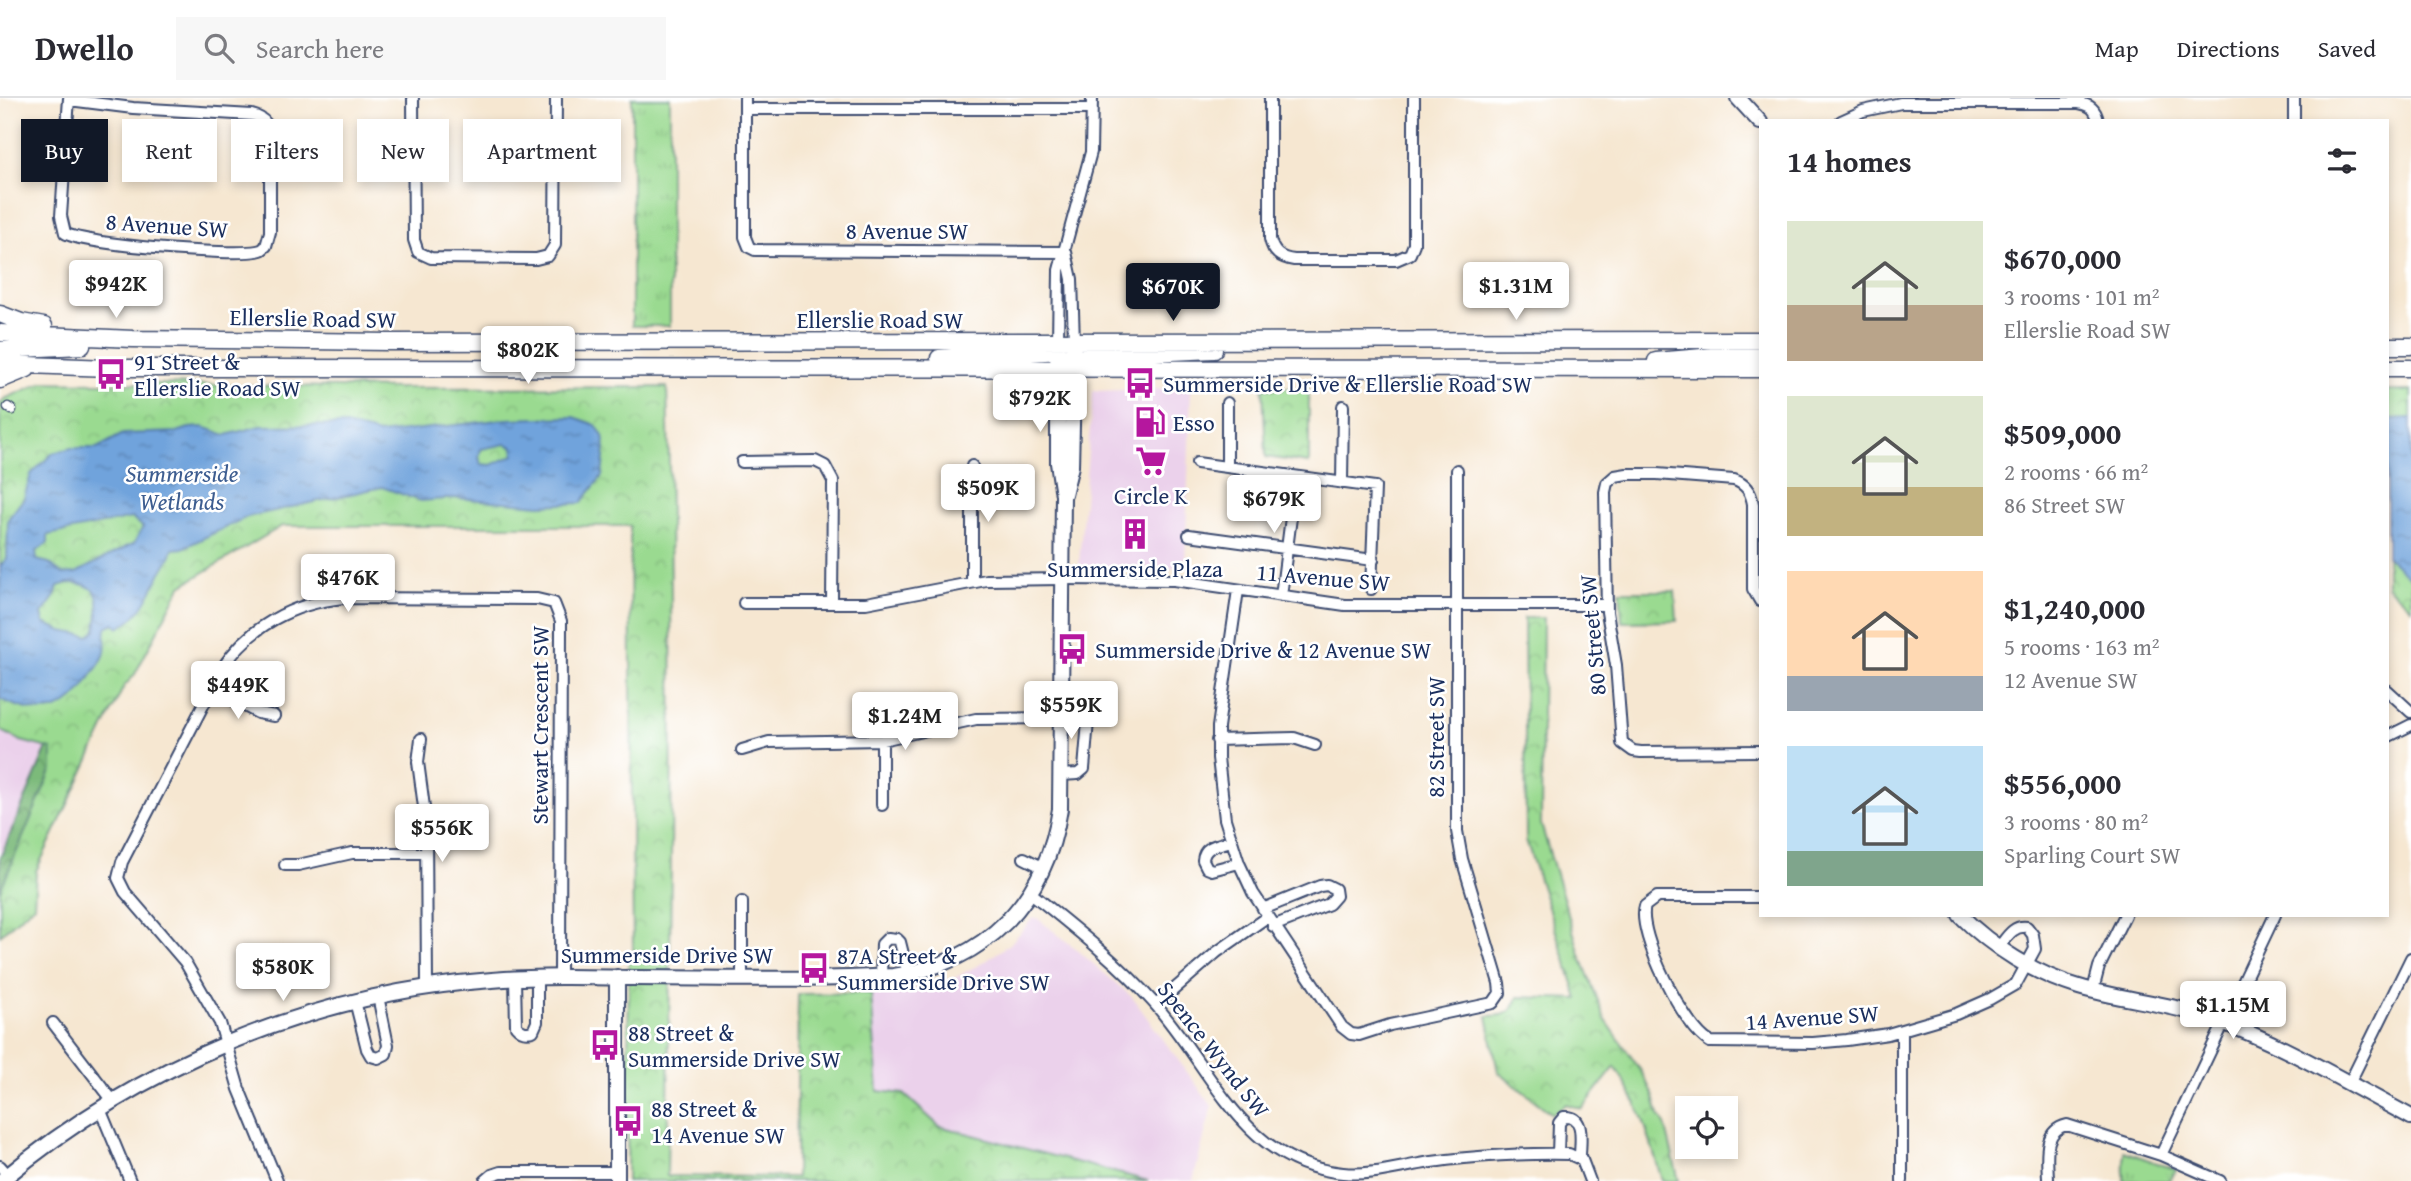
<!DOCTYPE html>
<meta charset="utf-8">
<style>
body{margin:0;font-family:"Gentium Book Plus",serif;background:#f7f7f7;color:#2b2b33;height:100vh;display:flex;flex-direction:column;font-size:26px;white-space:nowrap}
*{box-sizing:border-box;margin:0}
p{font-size:23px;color:#7c7c81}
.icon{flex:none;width:38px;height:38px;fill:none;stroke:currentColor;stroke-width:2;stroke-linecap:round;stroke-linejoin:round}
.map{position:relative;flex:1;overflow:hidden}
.drawer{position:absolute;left:1759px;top:21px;width:630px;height:798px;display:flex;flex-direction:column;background:#fff;border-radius:0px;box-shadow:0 4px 10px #0003}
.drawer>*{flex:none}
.banner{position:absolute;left:21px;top:21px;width:665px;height:63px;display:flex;gap:14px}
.buttons{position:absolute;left:1675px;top:998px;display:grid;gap:14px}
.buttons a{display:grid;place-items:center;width:63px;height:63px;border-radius:0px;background:#fff;box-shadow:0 4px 10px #0003;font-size:35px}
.price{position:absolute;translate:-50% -60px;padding:0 16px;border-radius:7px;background:#fff;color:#222;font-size:23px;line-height:46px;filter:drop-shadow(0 2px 4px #0008)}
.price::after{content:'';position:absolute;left:50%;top:42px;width:21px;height:16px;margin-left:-10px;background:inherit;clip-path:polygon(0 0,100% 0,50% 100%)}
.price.on{background:#111827;color:#fff}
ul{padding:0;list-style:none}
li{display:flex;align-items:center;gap:21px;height:175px;padding:0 28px}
li span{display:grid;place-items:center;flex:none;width:196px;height:140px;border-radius:0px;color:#555}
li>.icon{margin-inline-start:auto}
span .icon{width:84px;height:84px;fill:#fffc;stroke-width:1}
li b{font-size:30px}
h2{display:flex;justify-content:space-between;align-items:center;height:84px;padding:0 28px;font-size:30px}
.pill{padding:0 24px;border-radius:0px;background:#fff;box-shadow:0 4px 10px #0003;font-size:24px;line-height:63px}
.pill.on{background:#111827;color:#fff}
header{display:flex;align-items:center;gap:42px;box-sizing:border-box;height:98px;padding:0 35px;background:#fff;border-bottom:2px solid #e1e1e2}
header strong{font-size:33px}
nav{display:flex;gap:38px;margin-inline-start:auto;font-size:24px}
.search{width:490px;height:63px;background:#f7f7f7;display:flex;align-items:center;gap:18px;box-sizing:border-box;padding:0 24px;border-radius:0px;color:#7c7c81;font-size:26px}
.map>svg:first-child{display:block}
.built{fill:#ebd1eb}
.grass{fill:url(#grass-tufts);stroke:#5a8477;stroke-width:2}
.forest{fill:url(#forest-crowns);stroke:#4b746c;stroke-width:2}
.park{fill:url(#park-crowns);stroke:#5a8477;stroke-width:2}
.water{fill:url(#water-ripples);stroke:#46699d;stroke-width:2;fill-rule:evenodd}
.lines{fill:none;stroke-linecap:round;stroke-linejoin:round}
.pedestrian-casing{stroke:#3c4b6f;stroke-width:11}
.minor-casing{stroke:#3c4b6f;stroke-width:14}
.tertiary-casing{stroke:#3c4b6f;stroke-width:18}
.secondary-casing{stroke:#3c4b6f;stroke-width:19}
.pedestrian{stroke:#fff;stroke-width:8}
.minor{stroke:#fff;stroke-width:10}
.tertiary{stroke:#fff;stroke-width:14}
.secondary{stroke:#fff;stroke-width:16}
.labels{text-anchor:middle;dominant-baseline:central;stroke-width:5;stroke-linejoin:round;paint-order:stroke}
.street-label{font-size:23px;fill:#1b2f5e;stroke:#fff}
.poi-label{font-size:23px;fill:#1b2f5e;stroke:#fff;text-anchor:start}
.water-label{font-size:24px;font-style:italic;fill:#3d5d90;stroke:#fff}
</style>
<header>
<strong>Dwello</strong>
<div class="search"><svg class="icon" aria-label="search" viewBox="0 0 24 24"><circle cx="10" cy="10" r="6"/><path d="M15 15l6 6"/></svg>Search here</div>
<nav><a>Map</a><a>Directions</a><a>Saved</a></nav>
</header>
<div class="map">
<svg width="2411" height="1083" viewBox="0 0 2411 1083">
<defs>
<pattern id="grass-tufts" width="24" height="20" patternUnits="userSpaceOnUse" patternTransform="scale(1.75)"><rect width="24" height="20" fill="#9ada90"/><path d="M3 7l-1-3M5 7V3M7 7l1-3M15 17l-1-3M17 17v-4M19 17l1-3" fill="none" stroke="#84bb7f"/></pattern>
<pattern id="forest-crowns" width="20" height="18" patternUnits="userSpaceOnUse" patternTransform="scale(1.75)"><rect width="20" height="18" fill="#7bba7a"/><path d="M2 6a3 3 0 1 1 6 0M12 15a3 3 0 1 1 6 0" fill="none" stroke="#649867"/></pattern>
<pattern id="park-crowns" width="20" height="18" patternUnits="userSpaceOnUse" patternTransform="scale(1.75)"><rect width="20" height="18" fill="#9ada90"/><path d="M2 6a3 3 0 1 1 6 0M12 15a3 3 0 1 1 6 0" fill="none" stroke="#84bb7f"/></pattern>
<pattern id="water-ripples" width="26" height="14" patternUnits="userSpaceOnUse" patternTransform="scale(1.75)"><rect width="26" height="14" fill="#70a3dc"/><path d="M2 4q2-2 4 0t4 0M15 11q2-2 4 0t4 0" fill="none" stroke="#5b85b6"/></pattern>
</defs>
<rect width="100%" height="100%" fill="#fff"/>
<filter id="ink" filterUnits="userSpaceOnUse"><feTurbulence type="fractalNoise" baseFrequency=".0143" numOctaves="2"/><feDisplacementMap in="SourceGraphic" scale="14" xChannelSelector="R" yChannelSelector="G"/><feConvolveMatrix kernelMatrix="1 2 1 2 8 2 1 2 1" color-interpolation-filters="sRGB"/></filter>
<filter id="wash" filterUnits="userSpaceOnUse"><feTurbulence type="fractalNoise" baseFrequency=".00686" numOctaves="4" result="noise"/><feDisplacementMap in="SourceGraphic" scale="28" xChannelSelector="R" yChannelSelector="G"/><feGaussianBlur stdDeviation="1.57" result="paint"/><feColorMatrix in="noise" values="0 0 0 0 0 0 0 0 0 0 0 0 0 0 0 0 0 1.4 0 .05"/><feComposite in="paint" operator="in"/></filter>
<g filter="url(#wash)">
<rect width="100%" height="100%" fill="#f6e7d1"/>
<!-- built -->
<path class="built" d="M1191,290L1185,470H1083L1079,465L1093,293Z
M0,632L21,643L52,651L0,793Z
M1033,820H1037L1076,851L1132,899L1212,1008L1193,1083H1148L939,1028L904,996L878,993L871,895L903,894L949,883L986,863L1011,845Z"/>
<!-- grass -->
<path class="grass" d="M632,0H670V228H632Z
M2124,1053L2177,1072L2168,1083H2124Z"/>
<!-- forest -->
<path class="forest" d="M47,650L52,651V671L0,793V760Z"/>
<!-- park -->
<path class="park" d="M43,284L399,290L667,289C675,552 671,815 667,1078L796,1079L798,896L871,895L878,993L904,996L939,1028L1148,1083H627L629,859L630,862L633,856L630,428H282L181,488L134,578L124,588L36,773L34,807L0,837V793L52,671V651L21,643L0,632V307L4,301Z
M1263,290H1309V365L1266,359Z
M2387,293H2411V510L2387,488Z
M1620,493H1675L1677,523L1622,524Z
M1524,520H1543L1541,726L1580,856L1605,921L1641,973L1654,999L1659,1017L1665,1026L1679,1083H1662C1649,1038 1642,1009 1615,969L1582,1011L1566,1006L1552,1016L1498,974L1487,918C1504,918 1513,916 1518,899L1578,901L1526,742Z"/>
<!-- water -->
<path class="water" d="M574,319L596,327L603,338L605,350L602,378L581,405L540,407L456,400L421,403L382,389L247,419L183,450L173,451C170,461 165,467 160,476C149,498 141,519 118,530L115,525L107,528C103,537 107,545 105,554C103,564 96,570 91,578C67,619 41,620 0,601V468L7,460L8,421L24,400L31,376L53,355L71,350H97L123,336L177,334L189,330L203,329L226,337L260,328L346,327L379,336L506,321ZM506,346L513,349L514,357L491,367L481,366L479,359L481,351ZM132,420L143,429L134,445L76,475L63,476L49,465L37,462L36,454L48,445V437ZM68,485C105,485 99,505 96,532L89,538L62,533L44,525L42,516L55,498L58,488Z
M2411,320V480L2387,459V321Z"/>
</g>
<g filter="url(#ink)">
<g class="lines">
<defs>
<path id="pedestrian" d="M8,309L12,312"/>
<path id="minor" d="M413,0L414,142L418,154L431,160L536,161L548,158L555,147L556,0
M745,0V139L749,149L755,152L1066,154
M1270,0V141C1273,155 1280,160 1294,162H1396L1410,156L1414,146V0
M2294,0V23
M69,2L133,10L252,17C265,20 270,27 270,41V134L266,148C262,152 262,152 257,153C232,158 84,147 65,135L61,118L69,0
M745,11H1092
M1841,23L1863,13L1901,5H2079C2090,7 2096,11 2098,23
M1066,154L1072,181L1074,244
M1058,244L1059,172L1091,54L1092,0
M742,364L815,363L825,368L833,383L832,505
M1197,365L1375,389L1371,491
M972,368V484
M1227,369V305
M1342,385L1343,308
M1189,437L1373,462
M1238,492L1218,629V660L1225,721L1239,765L1253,795L1342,929L1351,936L1359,937L1390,927L1493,905L1500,895L1499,885L1462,761L1457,733V372
M1281,498L1296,380
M1760,503L1753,491V406C1751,394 1746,386 1734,382L1657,376H1627L1615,378L1607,385L1605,394L1607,514L1616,567L1622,645L1633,653L1641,654L1760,653
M744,505H866L986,482L1062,481L1174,482L1345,507H1606
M212,591L258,615L274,618
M2387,592L2411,614
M1061,611L1084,616L1088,623L1084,671L1078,676L1061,677
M2387,639L2411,627
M421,641L418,664L426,724L427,889
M882,642V707
M1217,642L1294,640L1315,647
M742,652L769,644L882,642L976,621L1061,620
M1231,743C1219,747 1204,747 1203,762L1207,770L1212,772L1239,765
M1024,760L1044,770
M285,767H298L352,755H426
M1031,795C1073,829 1117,863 1153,904C1212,969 1242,1066 1343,1075C1373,1078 1402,1068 1432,1064C1473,1058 1528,1055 1569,1056L1582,1062L1590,1083
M1760,799H1657L1645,808C1636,835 1685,931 1710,944L1813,945L1847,942L1888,936L1956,916L1990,901L2016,886L2035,851L2033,837L2027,829C2013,827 2007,839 1999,849
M742,804V879
M1263,811L1320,788L1327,787L1335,791L1336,798L1329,806L1273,828
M881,879L882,846L888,840L897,841L900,844L908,876
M515,880L516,928C521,934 526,935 533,933L537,924V880
M2093,892L2099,869L2125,817
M355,903L367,951L371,958L378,960L386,956L388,947L378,898
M1156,907L1217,854L1267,819
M53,925L113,1003
M1902,932V1083
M2349,986L2411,860
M100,1011L130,1083
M1558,1056L1559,1025L1564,1019C1586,1017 1580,1043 1580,1059
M2161,1057L2275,817
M0,1068L8,1077
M277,1083L239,991L220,925L185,864L125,794L118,780L122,764L222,571C249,528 294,505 343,500L537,501L554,505L561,523L560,879
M485,1083L492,1077L501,1074H617
M2048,1083C2048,1062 2041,1033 2067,1027L2161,1057L2220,1083"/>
<path id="tertiary" d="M1738,0L1760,24
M1064,396L1071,368L1074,244
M1960,817C1993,850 2035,876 2079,889C2123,902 2170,905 2214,921C2283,946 2347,985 2411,1019
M617,879V1083
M1,1083C139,967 312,895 492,882C538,878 584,879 630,880C717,880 806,883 894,878C986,864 1046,803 1060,711L1063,397L1058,365V259"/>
<path id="secondary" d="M0,216L21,224L44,228
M0,235L133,241L389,244L1760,242
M2387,248H2411
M0,252L82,248
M939,260L1063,253
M1656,263L1714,258H1760
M0,266L109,270L1760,271
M1063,266L1086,258L1214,252
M2387,270H2411
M0,282L27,271"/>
</defs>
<!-- pedestrian casing -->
<use href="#pedestrian" class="pedestrian-casing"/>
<!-- minor casing -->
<use href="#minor" class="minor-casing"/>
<!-- tertiary casing -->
<use href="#tertiary" class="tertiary-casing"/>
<!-- secondary casing -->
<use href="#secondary" class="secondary-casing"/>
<!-- pedestrian -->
<use href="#pedestrian" class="pedestrian"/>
<!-- minor -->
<use href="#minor" class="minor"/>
<!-- tertiary -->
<use href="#tertiary" class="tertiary"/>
<!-- secondary -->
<use href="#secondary" class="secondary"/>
</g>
</g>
<!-- icons -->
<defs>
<symbol id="bus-bare" viewBox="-9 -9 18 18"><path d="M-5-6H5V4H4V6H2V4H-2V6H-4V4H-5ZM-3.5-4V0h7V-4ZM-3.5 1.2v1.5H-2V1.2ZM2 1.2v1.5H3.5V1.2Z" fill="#b5179e" stroke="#fff" stroke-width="2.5" paint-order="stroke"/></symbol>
<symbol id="fuel-bare" viewBox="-9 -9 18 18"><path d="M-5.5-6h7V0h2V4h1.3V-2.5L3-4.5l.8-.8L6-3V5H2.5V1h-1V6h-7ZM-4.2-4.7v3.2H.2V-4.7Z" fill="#b5179e" stroke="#fff" stroke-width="2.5" paint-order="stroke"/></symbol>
<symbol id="supermarket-bare" viewBox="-9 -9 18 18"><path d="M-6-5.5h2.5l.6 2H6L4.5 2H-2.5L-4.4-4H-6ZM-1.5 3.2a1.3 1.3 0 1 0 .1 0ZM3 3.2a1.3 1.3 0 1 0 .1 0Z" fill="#b5179e" stroke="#fff" stroke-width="2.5" paint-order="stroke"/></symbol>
<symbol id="building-bare" viewBox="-9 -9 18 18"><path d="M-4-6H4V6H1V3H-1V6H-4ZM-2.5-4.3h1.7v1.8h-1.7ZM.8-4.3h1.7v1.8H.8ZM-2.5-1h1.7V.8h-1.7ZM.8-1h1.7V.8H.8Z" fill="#b5179e" stroke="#fff" stroke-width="2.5" paint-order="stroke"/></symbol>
</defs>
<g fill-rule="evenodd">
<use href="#bus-bare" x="89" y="254" width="44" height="44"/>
<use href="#bus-bare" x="1118" y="263" width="44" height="44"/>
<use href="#fuel-bare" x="1128" y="302" width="44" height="44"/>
<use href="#supermarket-bare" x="1129" y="341" width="44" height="44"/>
<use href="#building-bare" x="1113" y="414" width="44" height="44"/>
<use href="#bus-bare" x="1050" y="529" width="44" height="44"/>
<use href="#bus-bare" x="792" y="848" width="44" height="44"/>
<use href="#bus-bare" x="583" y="925" width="44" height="44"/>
<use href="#bus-bare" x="606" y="1001" width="44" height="44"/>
</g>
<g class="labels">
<!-- street labels -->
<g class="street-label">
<text transform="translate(167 127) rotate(4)">8 Avenue SW</text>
<text x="907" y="132">8 Avenue SW</text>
<text transform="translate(313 220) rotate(1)">Ellerslie Road SW</text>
<text x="880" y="221">Ellerslie Road SW</text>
<text transform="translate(1323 479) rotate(5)">11 Avenue SW</text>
<text transform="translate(1592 537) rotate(-95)">80 Street SW</text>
<text transform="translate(539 627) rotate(-90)">Stewart Crescent SW</text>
<text transform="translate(1435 639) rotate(-90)">82 Street SW</text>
<text x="667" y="856">Summerside Drive SW</text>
<text transform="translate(1812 919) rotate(-4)">14 Avenue SW</text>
<text transform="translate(1214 951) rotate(52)">Spence Wynd SW</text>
</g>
<!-- poi labels -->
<g class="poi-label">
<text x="134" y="263">91 Street &amp;<tspan x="134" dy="26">Ellerslie Road SW</tspan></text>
<text x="1163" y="285">Summerside Drive &amp; Ellerslie Road SW</text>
<text x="1173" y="324">Esso</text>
<text x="1151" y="397" text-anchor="middle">Circle K</text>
<text x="1135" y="470" text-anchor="middle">Summerside Plaza</text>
<text x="1095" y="551">Summerside Drive &amp; 12 Avenue SW</text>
<text x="837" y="857">87A Street &amp;<tspan x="837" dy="26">Summerside Drive SW</tspan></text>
<text x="628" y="934">88 Street &amp;<tspan x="628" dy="26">Summerside Drive SW</tspan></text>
<text x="651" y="1010">88 Street &amp;<tspan x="651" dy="26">14 Avenue SW</tspan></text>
</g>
<!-- water labels -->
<g class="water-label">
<text x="182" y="375">Summerside<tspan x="182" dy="28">Wetlands</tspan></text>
</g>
</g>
</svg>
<div class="buttons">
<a><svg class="icon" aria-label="locate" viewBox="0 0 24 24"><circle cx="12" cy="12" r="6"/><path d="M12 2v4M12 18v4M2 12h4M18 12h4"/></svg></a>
</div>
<b class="price" style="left:116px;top:222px">$942K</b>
<b class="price" style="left:1516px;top:224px">$1.31M</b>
<b class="price on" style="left:1173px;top:225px">$670K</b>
<b class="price" style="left:528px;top:288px">$802K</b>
<b class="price" style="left:1040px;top:336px">$792K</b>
<b class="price" style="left:988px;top:426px">$509K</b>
<b class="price" style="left:1274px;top:437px">$679K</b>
<b class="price" style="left:348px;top:516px">$476K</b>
<b class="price" style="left:238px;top:623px">$449K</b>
<b class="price" style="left:1071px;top:643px">$559K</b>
<b class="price" style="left:905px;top:654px">$1.24M</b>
<b class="price" style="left:442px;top:766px">$556K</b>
<b class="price" style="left:283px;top:905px">$580K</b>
<b class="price" style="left:2233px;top:943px">$1.15M</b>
<div class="banner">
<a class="pill on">Buy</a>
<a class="pill">Rent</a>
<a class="pill">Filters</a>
<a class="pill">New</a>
<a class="pill">Apartment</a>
</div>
<section class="drawer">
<h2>14 homes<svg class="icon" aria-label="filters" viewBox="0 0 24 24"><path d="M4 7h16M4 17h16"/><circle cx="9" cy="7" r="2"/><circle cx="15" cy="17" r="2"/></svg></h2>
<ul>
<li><span style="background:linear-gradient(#dfe7d0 60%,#b9a48a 0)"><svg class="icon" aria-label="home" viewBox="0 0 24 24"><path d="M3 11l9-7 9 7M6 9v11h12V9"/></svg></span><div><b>$670,000</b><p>3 rooms · 101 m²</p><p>Ellerslie Road SW</p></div></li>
<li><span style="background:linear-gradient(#dfe7d0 65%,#c2b280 0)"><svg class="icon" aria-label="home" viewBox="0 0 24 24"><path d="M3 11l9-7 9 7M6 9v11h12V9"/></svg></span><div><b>$509,000</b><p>2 rooms · 66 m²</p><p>86 Street SW</p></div></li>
<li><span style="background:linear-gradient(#ffd9b3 75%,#9aa5b1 0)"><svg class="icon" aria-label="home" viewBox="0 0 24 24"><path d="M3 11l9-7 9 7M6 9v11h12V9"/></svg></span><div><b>$1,240,000</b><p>5 rooms · 163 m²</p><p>12 Avenue SW</p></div></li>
<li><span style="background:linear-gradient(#bfe0f5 75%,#7fa58c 0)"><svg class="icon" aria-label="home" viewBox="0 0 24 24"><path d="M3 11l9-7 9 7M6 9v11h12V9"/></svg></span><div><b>$556,000</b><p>3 rooms · 80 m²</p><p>Sparling Court SW</p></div></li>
</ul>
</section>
</div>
